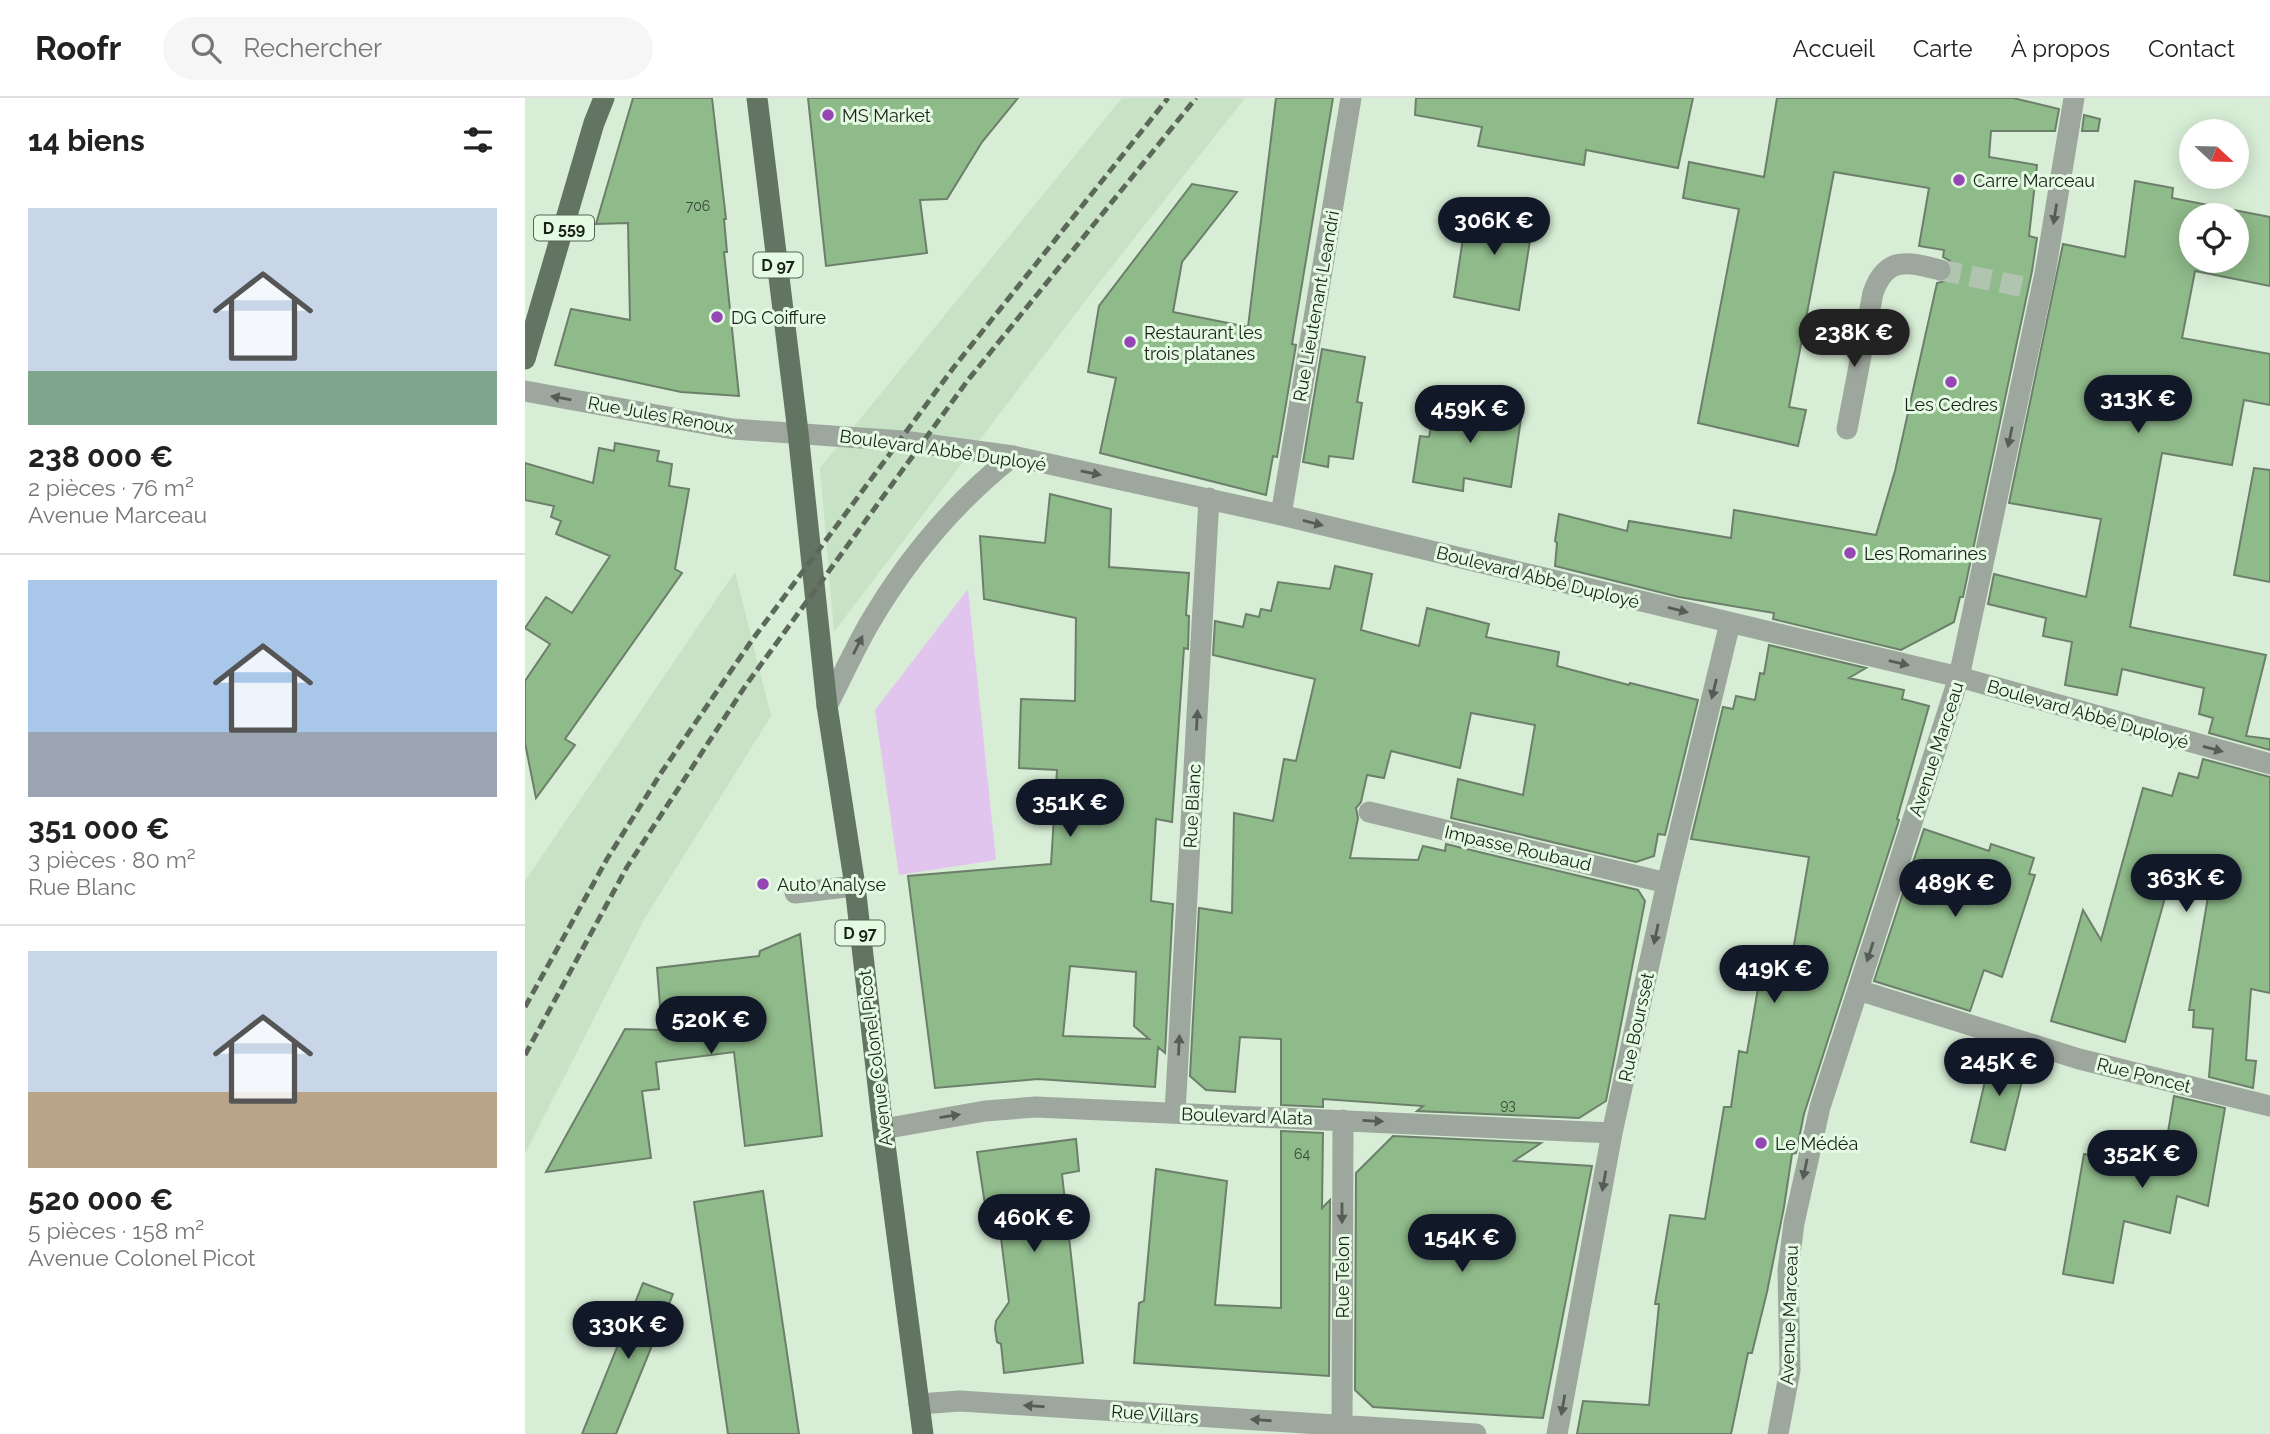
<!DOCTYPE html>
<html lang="fr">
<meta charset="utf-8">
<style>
body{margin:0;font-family:Raleway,sans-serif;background:#f6f6f6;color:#222;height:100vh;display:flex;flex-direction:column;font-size:26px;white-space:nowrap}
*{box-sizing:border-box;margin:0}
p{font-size:23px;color:#767676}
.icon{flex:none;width:38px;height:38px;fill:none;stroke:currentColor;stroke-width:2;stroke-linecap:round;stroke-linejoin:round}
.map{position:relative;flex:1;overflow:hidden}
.side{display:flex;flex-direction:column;background:#fff;width:525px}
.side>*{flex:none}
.needle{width:46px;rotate:112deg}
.buttons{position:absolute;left:1654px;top:21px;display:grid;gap:14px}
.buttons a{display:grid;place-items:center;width:70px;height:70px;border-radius:50%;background:#fff;box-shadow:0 4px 18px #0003;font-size:35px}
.price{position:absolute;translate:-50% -60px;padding:0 16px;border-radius:24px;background:#111827;color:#fff;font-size:23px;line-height:46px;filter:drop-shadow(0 2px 4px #0008)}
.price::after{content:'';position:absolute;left:50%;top:42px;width:21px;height:16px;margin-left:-10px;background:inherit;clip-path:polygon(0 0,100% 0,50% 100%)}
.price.active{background:#222;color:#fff}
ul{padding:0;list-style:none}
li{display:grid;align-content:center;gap:14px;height:371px;padding:0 28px}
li+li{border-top:2px solid #e0e0e0}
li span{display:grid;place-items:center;height:217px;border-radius:0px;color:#555}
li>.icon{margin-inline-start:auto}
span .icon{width:126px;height:126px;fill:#fffc;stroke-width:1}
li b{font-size:30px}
h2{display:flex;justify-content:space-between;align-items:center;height:84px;padding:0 28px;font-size:30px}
header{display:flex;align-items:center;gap:42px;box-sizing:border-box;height:98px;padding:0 35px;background:#fff;border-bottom:2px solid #e0e0e0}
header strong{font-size:33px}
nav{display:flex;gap:38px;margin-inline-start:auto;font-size:24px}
.search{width:490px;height:63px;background:#f6f6f6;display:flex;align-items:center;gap:18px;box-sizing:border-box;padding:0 24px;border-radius:38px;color:#767676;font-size:26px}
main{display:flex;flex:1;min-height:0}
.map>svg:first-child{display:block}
.built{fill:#c7e2c4}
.green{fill:#e2c5ef}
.building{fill:#8fba8a;stroke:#6c7f6a;stroke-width:2;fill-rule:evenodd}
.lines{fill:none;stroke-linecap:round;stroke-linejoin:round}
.minor-tunnel{stroke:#b1c4af;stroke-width:21;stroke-dasharray:21 10;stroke-linecap:butt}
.minor{stroke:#9ea79d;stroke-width:21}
.major{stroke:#647462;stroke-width:21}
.rail{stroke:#5c685a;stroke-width:5;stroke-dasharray:10 5;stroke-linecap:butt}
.oneway{fill:#555d54}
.poi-dot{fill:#9645b5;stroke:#e4fae2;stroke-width:2.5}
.labels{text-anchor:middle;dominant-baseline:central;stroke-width:6;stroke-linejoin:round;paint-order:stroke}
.number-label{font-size:14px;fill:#374735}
.shield{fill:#e4fae2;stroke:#576255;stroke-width:2}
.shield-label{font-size:16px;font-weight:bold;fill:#1a2119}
.poi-label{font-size:18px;fill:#1a2119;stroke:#e4fae2;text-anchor:start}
.street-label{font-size:18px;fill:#1a2119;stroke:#e4fae2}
</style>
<header>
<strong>Roofr</strong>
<div class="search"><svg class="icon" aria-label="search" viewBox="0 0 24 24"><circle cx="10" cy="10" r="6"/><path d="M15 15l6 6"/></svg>Rechercher</div>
<nav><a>Accueil</a><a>Carte</a><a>À propos</a><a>Contact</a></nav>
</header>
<main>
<section class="side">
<h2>14 biens<svg class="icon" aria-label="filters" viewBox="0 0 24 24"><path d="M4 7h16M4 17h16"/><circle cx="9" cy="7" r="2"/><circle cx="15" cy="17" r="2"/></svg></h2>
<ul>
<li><span style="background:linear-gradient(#c9d6e8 75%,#7fa58c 0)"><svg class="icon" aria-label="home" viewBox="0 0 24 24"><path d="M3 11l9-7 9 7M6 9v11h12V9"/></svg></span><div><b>238 000 €</b><p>2 pièces · 76 m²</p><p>Avenue Marceau</p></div></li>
<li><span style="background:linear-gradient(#a9c7e8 70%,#9aa5b1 0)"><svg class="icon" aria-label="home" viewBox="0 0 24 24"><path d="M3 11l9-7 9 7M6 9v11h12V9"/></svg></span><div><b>351 000 €</b><p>3 pièces · 80 m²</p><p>Rue Blanc</p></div></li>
<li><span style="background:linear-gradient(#c9d6e8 65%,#b9a48a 0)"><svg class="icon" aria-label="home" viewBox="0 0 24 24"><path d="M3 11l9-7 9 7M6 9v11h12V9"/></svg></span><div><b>520 000 €</b><p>5 pièces · 158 m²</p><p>Avenue Colonel Picot</p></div></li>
</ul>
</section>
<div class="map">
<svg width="1745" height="1336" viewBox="0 0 1745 1336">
<rect width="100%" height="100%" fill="#d7edd5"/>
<!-- built -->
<path class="built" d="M597,0H720L570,190L309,534L295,370Z
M210,474L246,618L120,820L0,1056V783Z"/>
<!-- green -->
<path class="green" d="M443,491L471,762L374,777L350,612Z"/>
<!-- building -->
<path class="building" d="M108,0H187L201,121H199L202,154H199L214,298L156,294L30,267L46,211L105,222L103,125L71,126Z
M283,0H493L457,44L422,101L395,102L402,155L301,168Z
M751,0H808L767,246L771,247L752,359L748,358L741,397L575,355L591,280L563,274L574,208L667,86L712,94L657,164L648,214L723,229Z
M891,0H1168L1153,70L1061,52L1059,67L953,48L957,29L890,17Z
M1252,0H1488L1534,11L1530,33H1466L1464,59L1512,67L1504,138L1512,140L1507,173L1438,499H1435L1429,524L1376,552L1248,521L1249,515L1154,499L1030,468L1032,445L1030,443L1034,416L1102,433L1104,423L1206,440L1209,412L1351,437L1370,373L1412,185L1424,182L1428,175L1425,163L1418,159L1419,152L1394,148L1404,90L1309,74L1264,309L1281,312L1273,348L1173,325L1214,111L1158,100L1164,64L1239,79Z
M1559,17L1575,21L1573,33H1557Z
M1610,83L1648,90L1647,100L1745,119V188L1670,173L1657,240L1745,256V307L1719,302L1707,367L1637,355L1605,529L1741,557L1721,638L1745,641V652L1684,635L1688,620L1674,616L1679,590L1597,571L1592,597L1540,587L1547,544L1518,538L1521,520L1463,506L1469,476L1561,499L1576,421L1484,405L1538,146L1600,159ZM1666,117H1712V163H1666Z
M943,108L1009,117L994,212L929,199Z
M797,251L840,259L832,304L837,305L828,361L804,358L803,369L778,364Z
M953,301L998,307L986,389L939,380L938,393L888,384L895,338L904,339L911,304L951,312Z
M90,345L134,353L132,363L147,366L144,388L164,391L150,471L157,475L40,641L50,647L11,700L0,645V583L25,546L0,530L21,499L47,515L85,458L31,436L36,423L26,419L29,408L0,402V365L68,385L74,350L89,353Z
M1729,370L1745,372V484L1709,477Z
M525,396L586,411L584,469L664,475L661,517L664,518L663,551L659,550L647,724L631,721L626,803L648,806L640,955L633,949L630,989L513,981L410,990L383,778L526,766L532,672L494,670L496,601L550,603L551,520L459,501L455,438L520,445ZM545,868L611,874L609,928L624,941L538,938Z
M810,468L847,476L836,532L894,548L902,510L964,526L961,539L1034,554L1032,568L1104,587L1105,585L1173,602L1140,737L1133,736L1129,758L1111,764L926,720L933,681L998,697L1010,627L946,615L935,670L866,653L859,680L842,677L836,704L831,710L833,720L825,760L893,762L898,748L920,753L921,746L1113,792L1120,803L1081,1003L1054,1020L892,1013L898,1008L798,1001V1009L756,1007V941L715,939L710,994L681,992L665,978L674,810L707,815L709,715L748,723L759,661L771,663L790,581L688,557L690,523L718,529L721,516L734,519L736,511L746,513L753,484L805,491Z
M1244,547L1341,570L1324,580L1379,592L1377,601L1404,608L1372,721L1374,722L1279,1016L1271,1055L1267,1056L1259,1109L1242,1194L1227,1255H1223L1206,1336H1052L1058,1303L1124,1307L1134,1206H1130L1145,1117L1180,1121L1199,1009H1206L1214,953L1222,955L1240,849L1268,853L1284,759L1166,741L1198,609L1208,611L1211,598L1230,602L1235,575L1239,576Z
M1678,661L1745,679V895L1726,891L1721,962L1731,963L1728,990L1684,979L1688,931L1668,929L1669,912H1664L1687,775L1649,767L1600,944L1526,923L1558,812L1576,842L1618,690L1647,698L1654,675L1673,680Z
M1399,731L1464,753L1466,746L1509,760L1504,776L1510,777L1477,879L1459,872L1445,913L1349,883Z
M275,836L297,1038L220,1048L209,954L131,964L134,991L117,993L126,1060L21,1074L100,931L137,932L132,870L234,858L235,853Z
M1468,948L1503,959L1480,1052L1446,1044Z
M1649,998L1700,1010L1683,1108L1652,1098L1645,1135L1599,1123L1588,1185L1538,1176L1559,1056L1637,1070Z
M756,1033L798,1035L797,1110L805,1102L804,1278L609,1265L614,1205L619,1203L631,1071L702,1083L690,1207L756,1210Z
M868,1038L1016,1045L989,1063L1067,1068L1018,1320L848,1309L830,1292L831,1075Z
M551,1041L554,1073L537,1076L558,1265L479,1275L476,1246L472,1244L470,1231L471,1223L484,1204L473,1116L461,1113L452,1054Z
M238,1093L274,1336H203L169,1104Z
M118,1185L148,1196L91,1336H57Z"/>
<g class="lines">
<!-- minor-tunnel -->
<path class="minor-tunnel" d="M1415,172L1499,189"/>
<!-- minor -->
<path class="minor" d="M0,293L208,331L378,343L488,358L756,417L1434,579L1745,666
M1322,331L1348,195C1361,157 1384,164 1415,172
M756,417L826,0
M302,608C316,581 329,552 344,526C382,461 430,404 488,358
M844,714L1142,785
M270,795L330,788
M1333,892L1554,961L1745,1008
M650,1015L684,400
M358,1031L460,1013L511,1009L1087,1035
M394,1306L435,1303L951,1336
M817,1336L818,1022
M1032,1336L1087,1035L1142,785L1205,525
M1253,1336L1265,1272L1263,1172L1269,1125L1295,1009L1434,579L1520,175L1549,0"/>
<!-- major -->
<path class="major" d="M232,0L273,334L302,608L330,788L358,1031L398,1336
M0,261L69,25L79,0"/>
<!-- rail -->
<path class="rail" d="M0,909L82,761L136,675L225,545L429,269L643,0
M0,957L102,769L221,587L443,282L671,0"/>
</g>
<!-- one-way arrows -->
<defs><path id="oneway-solid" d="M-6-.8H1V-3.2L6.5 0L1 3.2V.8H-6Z" transform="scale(1.75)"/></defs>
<g class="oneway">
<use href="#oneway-solid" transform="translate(1530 116) rotate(99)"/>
<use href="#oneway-solid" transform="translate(36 300) rotate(-170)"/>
<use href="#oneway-solid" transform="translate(1485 339) rotate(102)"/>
<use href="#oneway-solid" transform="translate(566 375) rotate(12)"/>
<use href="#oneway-solid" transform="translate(788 425) rotate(14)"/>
<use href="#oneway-solid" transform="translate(1153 512) rotate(14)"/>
<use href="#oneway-solid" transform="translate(333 547) rotate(-63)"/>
<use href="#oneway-solid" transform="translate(1374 565) rotate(13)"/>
<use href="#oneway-solid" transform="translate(1189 591) rotate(104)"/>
<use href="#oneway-solid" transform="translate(672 622) rotate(-87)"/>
<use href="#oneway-solid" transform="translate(1688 651) rotate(15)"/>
<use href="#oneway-solid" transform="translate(1131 836) rotate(102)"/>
<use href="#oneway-solid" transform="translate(1345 854) rotate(108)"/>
<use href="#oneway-solid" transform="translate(654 947) rotate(-87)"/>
<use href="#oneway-solid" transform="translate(425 1018) rotate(-9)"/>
<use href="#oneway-solid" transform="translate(848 1023) rotate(3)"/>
<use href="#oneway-solid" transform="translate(1280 1071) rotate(102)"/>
<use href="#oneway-solid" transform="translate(1079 1083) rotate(100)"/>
<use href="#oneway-solid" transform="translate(817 1115) rotate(90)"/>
<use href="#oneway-solid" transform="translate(1038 1307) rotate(100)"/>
<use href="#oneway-solid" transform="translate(509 1308) rotate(-176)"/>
<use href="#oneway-solid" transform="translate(736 1322) rotate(-176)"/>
</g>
<!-- markers -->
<g class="poi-dot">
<circle cx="303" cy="17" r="7"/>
<circle cx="1434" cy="82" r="7"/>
<circle cx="192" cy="219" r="7"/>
<circle cx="605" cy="244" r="7"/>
<circle cx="1426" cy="284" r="7"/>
<circle cx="1325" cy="455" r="7"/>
<circle cx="238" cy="786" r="7"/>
<circle cx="1236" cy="1045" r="7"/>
</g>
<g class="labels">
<!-- number labels -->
<g class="number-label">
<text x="173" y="108">706</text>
<text x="983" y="1007">93</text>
<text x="777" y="1056">64</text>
</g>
<!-- shield labels -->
<g class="shield">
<rect x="9" y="117.5" width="60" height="25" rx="5"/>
<rect x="228.5" y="154.5" width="49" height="25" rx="5"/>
<rect x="310.5" y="822.5" width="49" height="25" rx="5"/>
</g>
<g class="shield-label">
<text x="39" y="130">D 559</text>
<text x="253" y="167">D 97</text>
<text x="335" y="835">D 97</text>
</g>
<!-- poi labels -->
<g class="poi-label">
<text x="317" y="17">MS Market</text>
<text x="1448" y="82">Carre Marceau</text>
<text x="206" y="219">DG Coiffure</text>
<text x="619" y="234">Restaurant les<tspan x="619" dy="21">trois platanes</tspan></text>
<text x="1426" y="306" text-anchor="middle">Les Cedres</text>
<text x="1339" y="455">Les Romarines</text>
<text x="252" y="786">Auto Analyse</text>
<text x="1250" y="1045">Le Médéa</text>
</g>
<!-- street labels -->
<g class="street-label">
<text transform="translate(791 208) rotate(-80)">Rue Lieutenant Leandri</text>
<text transform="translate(136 317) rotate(10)">Rue Jules Renoux</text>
<text transform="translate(418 352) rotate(8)">Boulevard Abbé Duployé</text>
<text transform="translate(1013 479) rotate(14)">Boulevard Abbé Duployé</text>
<text transform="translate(1563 616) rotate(16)">Boulevard Abbé Duployé</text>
<text transform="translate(1411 651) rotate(-72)">Avenue Marceau</text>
<text transform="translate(667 708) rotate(-87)">Rue Blanc</text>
<text transform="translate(993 750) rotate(13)">Impasse Roubaud</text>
<text transform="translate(1111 929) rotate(-78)">Rue Boursset</text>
<text transform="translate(350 960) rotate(-97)">Avenue Colonel Picot</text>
<text transform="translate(1619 977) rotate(14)">Rue Poncet</text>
<text transform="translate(722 1018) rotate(2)">Boulevard Alata</text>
<text transform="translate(817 1179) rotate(-90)">Rue Telon</text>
<text transform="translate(1264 1217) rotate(-88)">Avenue Marceau</text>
<text transform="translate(630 1316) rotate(4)">Rue Villars</text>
</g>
</g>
</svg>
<div class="buttons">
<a><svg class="needle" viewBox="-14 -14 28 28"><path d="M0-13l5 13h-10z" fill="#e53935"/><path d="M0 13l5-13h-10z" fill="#767676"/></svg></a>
<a><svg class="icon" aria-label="locate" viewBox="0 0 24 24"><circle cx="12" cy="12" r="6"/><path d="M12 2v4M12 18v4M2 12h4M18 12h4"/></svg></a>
</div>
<b class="price" style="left:969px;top:159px">306K €</b>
<b class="price active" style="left:1329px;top:271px">238K €</b>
<b class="price" style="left:1613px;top:337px">313K €</b>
<b class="price" style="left:945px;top:347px">459K €</b>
<b class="price" style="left:545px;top:741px">351K €</b>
<b class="price" style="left:1661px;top:816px">363K €</b>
<b class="price" style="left:1430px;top:821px">489K €</b>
<b class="price" style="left:1249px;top:907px">419K €</b>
<b class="price" style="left:186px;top:958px">520K €</b>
<b class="price" style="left:1474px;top:1000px">245K €</b>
<b class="price" style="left:1617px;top:1092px">352K €</b>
<b class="price" style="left:509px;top:1156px">460K €</b>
<b class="price" style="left:937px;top:1176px">154K €</b>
<b class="price" style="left:103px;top:1263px">330K €</b>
</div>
</main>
